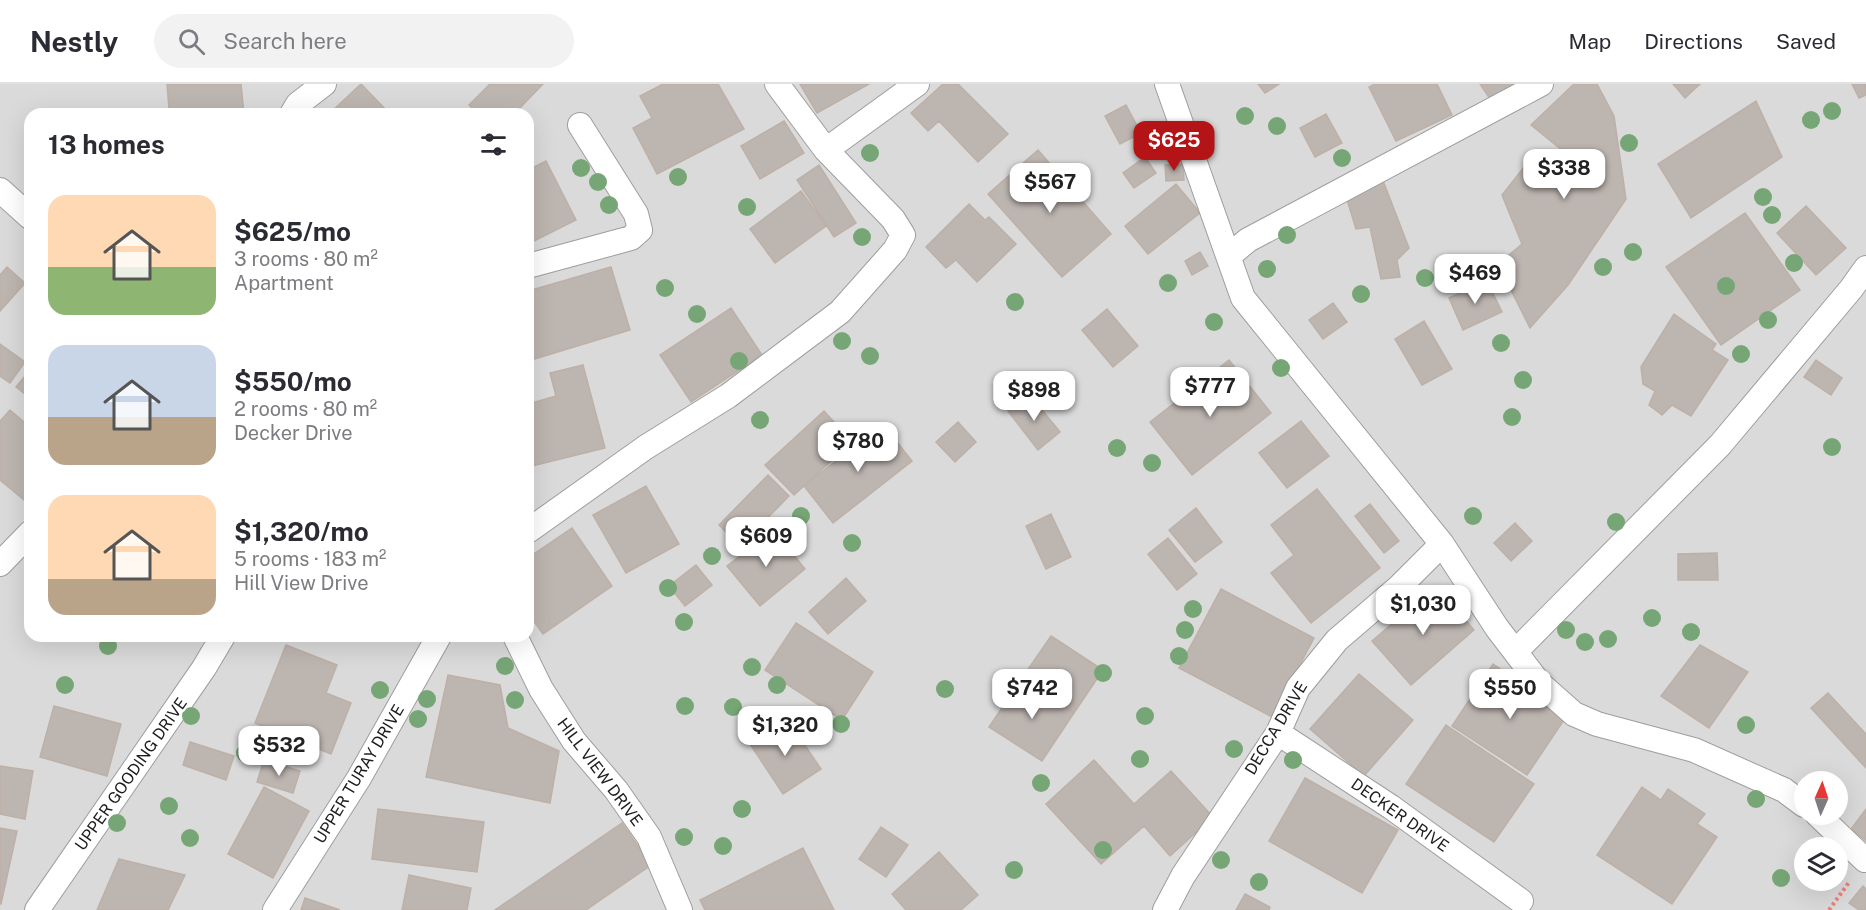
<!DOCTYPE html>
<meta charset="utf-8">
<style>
body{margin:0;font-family:"Public Sans",sans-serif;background:#f2f2f3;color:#2b2b33;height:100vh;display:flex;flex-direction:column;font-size:22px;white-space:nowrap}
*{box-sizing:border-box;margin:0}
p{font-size:20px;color:#7c7c81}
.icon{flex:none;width:33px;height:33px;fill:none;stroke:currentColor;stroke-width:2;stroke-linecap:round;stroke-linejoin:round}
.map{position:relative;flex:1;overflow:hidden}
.side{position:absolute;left:24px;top:24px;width:510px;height:534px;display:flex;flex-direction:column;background:#fff;border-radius:18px;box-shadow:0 6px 24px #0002}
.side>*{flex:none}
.needle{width:39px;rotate:3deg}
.controls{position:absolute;left:1794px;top:687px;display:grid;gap:12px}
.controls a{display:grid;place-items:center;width:54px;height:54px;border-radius:50%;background:#fff;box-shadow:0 6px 24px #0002;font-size:30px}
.price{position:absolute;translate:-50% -51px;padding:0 14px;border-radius:12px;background:#fff;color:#222;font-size:20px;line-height:39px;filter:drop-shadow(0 2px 3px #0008)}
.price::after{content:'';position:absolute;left:50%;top:36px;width:18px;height:14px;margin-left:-9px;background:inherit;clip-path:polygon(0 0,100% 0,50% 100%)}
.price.active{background:#b51417;color:#fff}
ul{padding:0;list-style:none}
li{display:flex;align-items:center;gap:18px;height:150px;padding:0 24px}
li span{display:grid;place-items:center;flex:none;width:168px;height:120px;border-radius:18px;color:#555}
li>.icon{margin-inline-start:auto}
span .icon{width:72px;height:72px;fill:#fffc;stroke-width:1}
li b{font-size:26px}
h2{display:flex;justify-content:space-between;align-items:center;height:72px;padding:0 24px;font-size:26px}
header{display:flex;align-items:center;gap:36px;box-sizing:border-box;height:84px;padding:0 30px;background:#fff;border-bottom:2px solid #e1e1e2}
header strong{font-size:28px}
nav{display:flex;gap:33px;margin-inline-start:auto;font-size:21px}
.search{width:420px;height:54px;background:#f2f2f3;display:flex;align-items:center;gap:15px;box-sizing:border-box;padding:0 21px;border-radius:33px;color:#7c7c81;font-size:22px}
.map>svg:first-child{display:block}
.residential{fill:#dbdada;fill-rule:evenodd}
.building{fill:#bdb5b0;stroke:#bdb0a7;stroke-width:1.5}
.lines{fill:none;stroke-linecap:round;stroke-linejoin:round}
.street-casing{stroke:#9e9e9e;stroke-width:26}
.path{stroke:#eb8076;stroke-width:4;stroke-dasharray:3 3;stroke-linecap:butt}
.street{stroke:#fff;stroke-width:24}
.tree{fill:#77a676}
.labels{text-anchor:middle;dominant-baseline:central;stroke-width:4.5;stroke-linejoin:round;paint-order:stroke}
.street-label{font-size:16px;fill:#1d1d1d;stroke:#fff}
</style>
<header>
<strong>Nestly</strong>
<div class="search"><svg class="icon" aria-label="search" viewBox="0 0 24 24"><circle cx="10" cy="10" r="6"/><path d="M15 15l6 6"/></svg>Search here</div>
<nav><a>Map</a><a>Directions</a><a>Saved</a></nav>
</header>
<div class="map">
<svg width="1866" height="826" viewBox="0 0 1866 826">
<rect width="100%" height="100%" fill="#ede9e3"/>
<!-- residential -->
<path class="residential" d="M0,0H1866V826H0ZM30,30H528V552H30ZM1804,698H1838V730H1804ZM1804,764H1838V796H1804Z"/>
<!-- building -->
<path class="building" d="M167,0H241L244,30H185L184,24L169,25Z
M361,0L390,30H329Z
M490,0H543L514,30H478L469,21Z
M663,0H718L744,45L657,90L633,44L652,34L640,12Z
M800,0H869L817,29Z
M943,0H958L1008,50L978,78L939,37L928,47L911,29Z
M1258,0H1279L1265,9Z
M1375,0H1437L1452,31L1396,57L1369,3Z
M1480,0H1519L1492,18Z
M1574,0H1597L1614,32L1626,115L1568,201L1530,244L1498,180L1522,160L1502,111L1528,78L1549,96L1574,76L1531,41Z
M1673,0H1700L1685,14Z
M1852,0H1866V11L1859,14Z
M1756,17L1782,73L1691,134L1658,80Z
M1126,21L1141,49L1120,60L1105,32Z
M1326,30L1342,59L1315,73L1300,44Z
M784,37L804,69L760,95L741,62Z
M1038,66L1111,150L1062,193L988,110Z
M1145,73L1156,89L1134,104L1123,89Z
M546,77L576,136L528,160V86Z
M1183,80L1184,96L1166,97L1165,81Z
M819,81L856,139L834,153L797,96Z
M1382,94L1409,164L1397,176L1400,193L1381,195L1370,143L1356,145L1345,109Z
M1176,100L1200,129L1148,170L1125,142Z
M801,107L826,142L775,179L750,145Z
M969,120L985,136L989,133L1016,160L977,198L956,176L946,184L926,163Z
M1806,122L1846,164L1816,191L1777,149Z
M1745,129L1800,206L1721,261L1666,183Z
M1200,168L1208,182L1192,191L1185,177Z
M7,183L25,199L0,227V191Z
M611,183L630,246L528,277V207Z
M1487,197L1502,228L1463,246L1449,214Z
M1333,219L1347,238L1323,255L1309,236Z
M731,224L762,271L691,318L660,271Z
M1107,225L1138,262L1113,283L1082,246Z
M1674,230L1716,260L1712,266L1728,276L1691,332L1672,321L1662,331L1649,321L1655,307L1643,300L1641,283Z
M1424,237L1452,285L1422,301L1395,255Z
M0,260L25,278L10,299L0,292Z
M1229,276L1271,329L1192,391L1150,338Z
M1816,276L1842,294L1831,311L1804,293Z
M583,281L605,364L528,383V320L556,312L550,289Z
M30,286V314L16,303Z
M1029,310L1060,348L1038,366L1008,327Z
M10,326L30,343V421L0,396V337Z
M824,327L852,358L794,411L765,381Z
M1301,337L1329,372L1287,404L1259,369Z
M958,338L976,358L955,378L936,358Z
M883,340L912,377L833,439L804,402Z
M768,391L789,412L740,462L719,441Z
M646,402L679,460L626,489L593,431Z
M1317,405L1380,484L1311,539L1271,489L1294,471L1271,441Z
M1370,420L1399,457L1384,469L1355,432Z
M1196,424L1222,458L1195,478L1169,446Z
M1051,430L1071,473L1046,485L1026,442Z
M1515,439L1532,457L1511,477L1494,459Z
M572,444L612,502L543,550L528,529V474Z
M773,446L805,485L760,522L727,482Z
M1168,454L1197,490L1177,506L1148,470Z
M1717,469L1718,496H1678V470Z
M696,481L712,501L685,522L669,502Z
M846,494L866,517L828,550L809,528Z
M1436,502L1474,546L1411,601L1372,557Z
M1221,505L1314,554L1272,633L1179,584Z
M796,539L873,588L842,636L765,586Z
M1051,552L1103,586L1074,629L1022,594Z
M286,561L337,581L326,609L351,619L331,670L255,639Z
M1700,561L1748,588L1709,644L1661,612Z
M1493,580L1568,630L1527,691L1452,642Z
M1359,590L1413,636L1364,692L1310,645Z
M448,591L500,601L508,644L559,667L550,719L426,693Z
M1022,594L1074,629L1042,677L989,643Z
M1828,609L1866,650V684L1811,624Z
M54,622L121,640L107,692L40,673Z
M787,635L821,685L783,710L750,660Z
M1446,641L1534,700L1494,758L1406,700Z
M190,658L234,672L226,696L183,681Z
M264,676L300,687L293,709L257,698Z
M1094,676L1134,720L1171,687L1213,733L1170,772L1144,742L1101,780L1046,720Z
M0,682L33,687L25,735L0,730Z
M1305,694L1398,746L1362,809L1269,757Z
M264,703L309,727L273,794L228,770Z
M1642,703L1661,716L1668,705L1705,730L1697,740L1717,753L1672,820L1597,771Z
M378,725L484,738L477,788L372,775Z
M1866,725V757L1851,745Z
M622,739L651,781L586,826H495Z
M881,743L908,761L886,793L859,775Z
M0,744L17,747L1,820H0Z
M803,764L834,826H705L700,816Z
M939,768L978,811L961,826H906L892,810Z
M119,775L185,791L168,826H97Z
M409,791L471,804L467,826H402Z
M1863,802L1866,805V826H1859L1849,819Z
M1245,810L1270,823L1269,826H1236Z
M305,814L340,826H301Z"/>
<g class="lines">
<defs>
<path id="street" d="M1167,0L1243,214L1442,460L1497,544L1539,599L1574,630L1597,640L1694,666L1784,706L1804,721
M292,30L298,20L324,0
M826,66L917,0
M0,106L30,133
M1230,171L1248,156L1541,0
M528,182L631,154L640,146L636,130L580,41
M528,447L646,363L728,312L840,228L895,166L903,151L893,135L826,66L777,0
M0,480L30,449
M515,552L541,605L574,657L616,706L649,753L680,826
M1516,567L1720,361L1851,205L1866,184
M1278,649L1391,723L1521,817
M1817,730L1865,776
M37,826L204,584L223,552
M275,826L359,694L439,552
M1165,826L1183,792L1278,649L1298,604L1337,556L1400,502L1442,460"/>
</defs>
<!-- street casing -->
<use href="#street" class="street-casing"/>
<!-- path -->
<path class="path" d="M1829,826L1850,797"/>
<!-- street -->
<use href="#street" class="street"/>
</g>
<!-- trees -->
<g class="tree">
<circle cx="1832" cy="27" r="9"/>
<circle cx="1245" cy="32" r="9"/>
<circle cx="1811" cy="36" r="9"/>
<circle cx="1277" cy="42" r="9"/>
<circle cx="1629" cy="59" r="9"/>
<circle cx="870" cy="69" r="9"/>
<circle cx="1342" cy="74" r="9"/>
<circle cx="581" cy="84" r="9"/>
<circle cx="678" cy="93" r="9"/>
<circle cx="598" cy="98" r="9"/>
<circle cx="1763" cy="113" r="9"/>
<circle cx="609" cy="121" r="9"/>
<circle cx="747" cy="123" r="9"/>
<circle cx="1772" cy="131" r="9"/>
<circle cx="1287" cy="151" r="9"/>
<circle cx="862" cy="153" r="9"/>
<circle cx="1633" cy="168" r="9"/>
<circle cx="1794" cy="179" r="9"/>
<circle cx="1603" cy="183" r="9"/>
<circle cx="1267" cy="185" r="9"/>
<circle cx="1425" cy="194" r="9"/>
<circle cx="1168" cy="199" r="9"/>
<circle cx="1726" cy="202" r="9"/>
<circle cx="665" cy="204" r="9"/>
<circle cx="1361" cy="210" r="9"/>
<circle cx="1015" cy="218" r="9"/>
<circle cx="697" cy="230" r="9"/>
<circle cx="1768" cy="236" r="9"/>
<circle cx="1214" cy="238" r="9"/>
<circle cx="842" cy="257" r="9"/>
<circle cx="1501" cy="259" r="9"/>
<circle cx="1741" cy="270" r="9"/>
<circle cx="870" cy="272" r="9"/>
<circle cx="739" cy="277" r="9"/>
<circle cx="1281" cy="284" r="9"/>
<circle cx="1523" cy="296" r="9"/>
<circle cx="1512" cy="333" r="9"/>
<circle cx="760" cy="336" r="9"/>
<circle cx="1832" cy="363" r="9"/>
<circle cx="1117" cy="364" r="9"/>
<circle cx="1152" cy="379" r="9"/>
<circle cx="801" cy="432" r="9"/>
<circle cx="1473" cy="432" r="9"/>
<circle cx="1616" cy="438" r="9"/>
<circle cx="852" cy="459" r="9"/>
<circle cx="712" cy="472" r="9"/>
<circle cx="668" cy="504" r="9"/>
<circle cx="1193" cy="525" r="9"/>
<circle cx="1652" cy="534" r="9"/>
<circle cx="684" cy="538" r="9"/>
<circle cx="1185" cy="546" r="9"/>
<circle cx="1566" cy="546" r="9"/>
<circle cx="1691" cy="548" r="9"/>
<circle cx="1608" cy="555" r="9"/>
<circle cx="1585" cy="558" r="9"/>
<circle cx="108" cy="562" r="9"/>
<circle cx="1179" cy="572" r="9"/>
<circle cx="505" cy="582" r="9"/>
<circle cx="752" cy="583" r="9"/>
<circle cx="1103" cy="589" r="9"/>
<circle cx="65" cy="601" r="9"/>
<circle cx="777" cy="601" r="9"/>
<circle cx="945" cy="605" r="9"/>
<circle cx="380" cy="606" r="9"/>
<circle cx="427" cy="615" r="9"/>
<circle cx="515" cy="616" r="9"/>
<circle cx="685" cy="622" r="9"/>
<circle cx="733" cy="623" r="9"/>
<circle cx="191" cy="632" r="9"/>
<circle cx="1145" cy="632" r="9"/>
<circle cx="418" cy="635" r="9"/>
<circle cx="841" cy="640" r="9"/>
<circle cx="1746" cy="641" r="9"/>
<circle cx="1234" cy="665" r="9"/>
<circle cx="245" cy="669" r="9"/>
<circle cx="1140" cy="675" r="9"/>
<circle cx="1293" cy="676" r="9"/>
<circle cx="1041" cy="699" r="9"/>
<circle cx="1756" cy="715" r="9"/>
<circle cx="169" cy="722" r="9"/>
<circle cx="742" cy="725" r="9"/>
<circle cx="117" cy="739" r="9"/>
<circle cx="684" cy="753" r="9"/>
<circle cx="190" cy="754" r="9"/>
<circle cx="723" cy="762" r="9"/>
<circle cx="1103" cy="766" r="9"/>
<circle cx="1221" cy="776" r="9"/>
<circle cx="1014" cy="786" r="9"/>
<circle cx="1781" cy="794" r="9"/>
<circle cx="1259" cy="798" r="9"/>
</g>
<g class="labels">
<!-- street labels -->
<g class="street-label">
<text transform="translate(1276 644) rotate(-59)">DECCA DRIVE</text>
<text transform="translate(600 688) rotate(53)">HILL VIEW DRIVE</text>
<text transform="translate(131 690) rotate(-55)">UPPER GOODING DRIVE</text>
<text transform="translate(359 690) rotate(-59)">UPPER TURAY DRIVE</text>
<text transform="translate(1400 731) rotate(35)">DECKER DRIVE</text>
</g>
</g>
</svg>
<div class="controls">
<a><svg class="needle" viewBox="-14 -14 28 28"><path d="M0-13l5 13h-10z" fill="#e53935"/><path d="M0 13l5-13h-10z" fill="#7c7c81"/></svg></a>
<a><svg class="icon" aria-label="layers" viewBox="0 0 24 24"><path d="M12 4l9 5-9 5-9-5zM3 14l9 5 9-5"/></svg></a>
</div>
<b class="price active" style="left:1174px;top:88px">$625</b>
<b class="price" style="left:1564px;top:116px">$338</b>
<b class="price" style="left:1050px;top:130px">$567</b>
<b class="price" style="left:1475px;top:221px">$469</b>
<b class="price" style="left:1210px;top:334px">$777</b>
<b class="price" style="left:1034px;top:338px">$898</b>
<b class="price" style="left:858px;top:389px">$780</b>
<b class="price" style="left:766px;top:484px">$609</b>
<b class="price" style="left:1423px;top:552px">$1,030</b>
<b class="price" style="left:1032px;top:636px">$742</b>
<b class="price" style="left:1510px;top:636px">$550</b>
<b class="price" style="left:785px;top:673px">$1,320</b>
<b class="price" style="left:279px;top:693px">$532</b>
<section class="side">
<h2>13 homes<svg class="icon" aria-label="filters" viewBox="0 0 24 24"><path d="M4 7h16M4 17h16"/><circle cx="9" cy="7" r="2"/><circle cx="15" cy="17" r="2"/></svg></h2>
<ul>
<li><span style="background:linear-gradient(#ffd9b3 60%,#8fb573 0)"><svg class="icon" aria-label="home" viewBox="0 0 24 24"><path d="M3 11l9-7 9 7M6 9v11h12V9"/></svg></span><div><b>$625/mo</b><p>3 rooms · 80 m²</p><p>Apartment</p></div></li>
<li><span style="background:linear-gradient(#c9d6e8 60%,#b9a48a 0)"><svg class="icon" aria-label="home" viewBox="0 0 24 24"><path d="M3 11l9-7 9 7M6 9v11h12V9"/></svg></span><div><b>$550/mo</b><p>2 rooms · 80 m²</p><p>Decker Drive</p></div></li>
<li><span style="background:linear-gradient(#ffd9b3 70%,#b9a48a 0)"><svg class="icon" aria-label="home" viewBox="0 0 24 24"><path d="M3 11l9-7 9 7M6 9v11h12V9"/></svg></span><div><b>$1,320/mo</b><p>5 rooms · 183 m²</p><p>Hill View Drive</p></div></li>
</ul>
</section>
</div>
